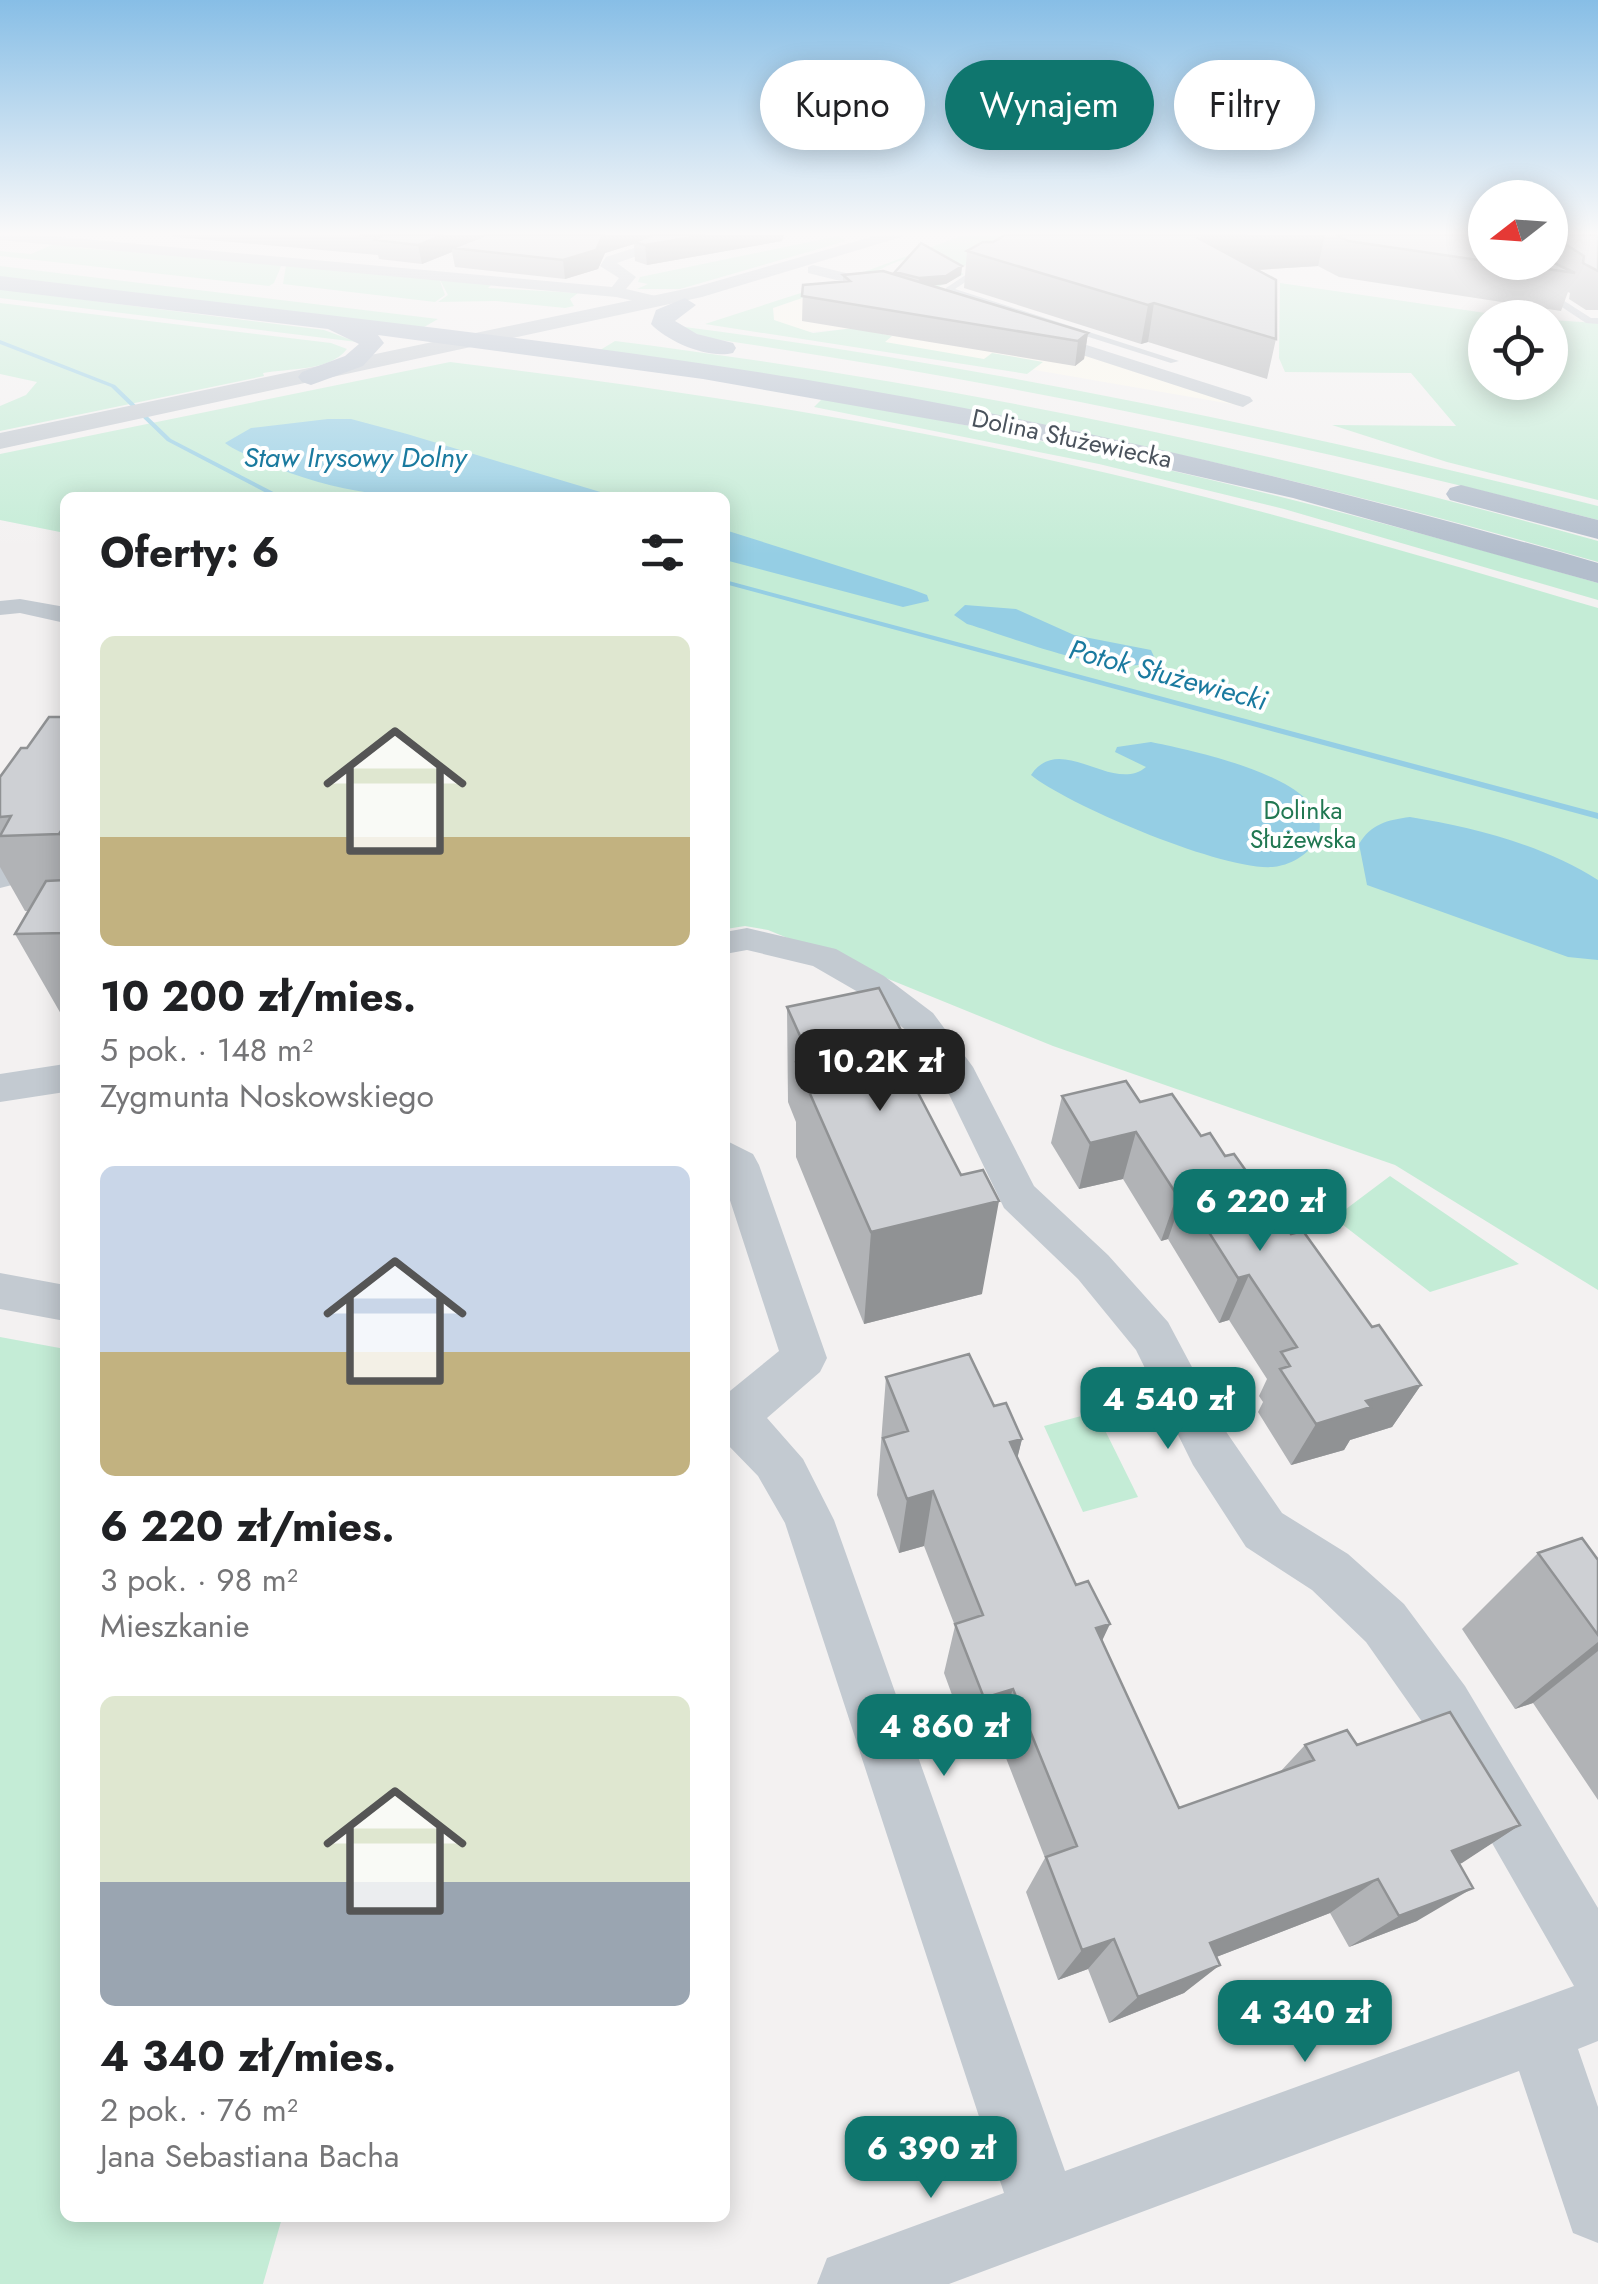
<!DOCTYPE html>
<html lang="pl">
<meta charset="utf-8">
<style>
body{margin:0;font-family:Jost,sans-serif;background:#f2f2f2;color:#202124;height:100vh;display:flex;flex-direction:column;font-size:38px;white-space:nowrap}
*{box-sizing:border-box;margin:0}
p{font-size:32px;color:#757577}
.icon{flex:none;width:55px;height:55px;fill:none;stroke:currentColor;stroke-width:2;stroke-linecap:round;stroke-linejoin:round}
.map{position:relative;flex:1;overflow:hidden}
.panel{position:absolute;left:60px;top:492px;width:670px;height:1730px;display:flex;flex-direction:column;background:#fff;border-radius:15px;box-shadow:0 5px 25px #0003}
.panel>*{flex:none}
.top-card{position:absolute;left:760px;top:60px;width:688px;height:90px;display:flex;gap:20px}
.needle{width:65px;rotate:253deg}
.buttons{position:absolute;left:1468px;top:180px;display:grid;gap:20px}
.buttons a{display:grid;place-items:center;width:100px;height:100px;border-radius:50%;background:#fff;box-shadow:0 5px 25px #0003;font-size:50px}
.price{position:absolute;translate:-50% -85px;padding:0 22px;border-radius:20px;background:#0f766e;color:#fff;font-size:32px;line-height:65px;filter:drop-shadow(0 2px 5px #0008)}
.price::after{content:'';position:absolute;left:50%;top:60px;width:30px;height:22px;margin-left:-15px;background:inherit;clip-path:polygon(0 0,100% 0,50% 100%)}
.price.on{background:#222;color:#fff}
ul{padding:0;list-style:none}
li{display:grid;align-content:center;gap:20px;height:530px;padding:0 40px}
li span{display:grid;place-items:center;height:310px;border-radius:15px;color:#555}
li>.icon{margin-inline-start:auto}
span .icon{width:180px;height:180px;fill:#fffc;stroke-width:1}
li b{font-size:42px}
h2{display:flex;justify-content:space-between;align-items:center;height:120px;padding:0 40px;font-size:42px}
.tag{padding:0 35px;border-radius:45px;background:#fff;box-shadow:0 5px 25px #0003;font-size:35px;line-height:90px}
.tag.on{background:#0f766e;color:#fff}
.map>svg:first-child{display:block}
.commercial{fill:#fbf8ed}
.green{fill:#c4ecd6}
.water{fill:#95cee4}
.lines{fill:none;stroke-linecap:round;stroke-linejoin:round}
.stream{fill:#95cee4;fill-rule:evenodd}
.service{fill:#c3cad1;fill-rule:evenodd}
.minor{fill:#c3cad1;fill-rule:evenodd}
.tertiary{fill:#c3cad1;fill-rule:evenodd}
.primary{fill:#b3becc;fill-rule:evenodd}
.wall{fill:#b1b3b6}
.shaded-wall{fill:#909294}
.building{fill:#ced0d4;stroke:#909294;stroke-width:2.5}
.labels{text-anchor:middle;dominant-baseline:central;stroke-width:8;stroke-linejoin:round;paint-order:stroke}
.far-street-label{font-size:25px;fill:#4a525c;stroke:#fff}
.far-park-label{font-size:25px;fill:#217852;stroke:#fff}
.far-water-label{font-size:28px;font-style:italic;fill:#1a7a9f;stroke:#fff}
</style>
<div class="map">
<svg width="1598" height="2284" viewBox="0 0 1598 2284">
<rect width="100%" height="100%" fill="#f3f1f1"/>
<!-- commercial -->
<path class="commercial" d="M822,290L901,295L1243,406L837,336L847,329L805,332L774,320L773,308Z"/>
<!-- green -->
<path class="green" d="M964,235H1028L1012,237L956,271L964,274L936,288L892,277L917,260C893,255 878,278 853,276Z
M838,236L846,241L680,289H637L648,284L638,282L640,277Z
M59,242L81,248L282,264L274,283L269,286L0,256V251L31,254Z
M286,265L439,278L445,295L435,302L283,284Z
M0,266L438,319L419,330L0,277Z
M440,280L493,283L488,288L578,293L570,299L574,306L565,308L496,301L438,302L448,295Z
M835,282L843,284L773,308L774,320L813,333L854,328L892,336L885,342L984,359L992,353L1043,362L1027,374L705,324Z
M1280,283L1513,317L1485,318V382H1550V320L1598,323V500L1447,462L1332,425L1456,426L1411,373L1285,372L1279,358Z
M0,289L324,330L357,342L0,298Z
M0,303L331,343L347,349C329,372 288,368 263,373L264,376L0,431V406L26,395L37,382L0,374Z
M677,326C988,366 1293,430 1598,506V520C1303,444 1008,382 707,338Z
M615,341C953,384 1270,449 1598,541V562C1269,467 937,395 597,352Z
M450,362C656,387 861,417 1063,463C1244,503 1421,556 1598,608V1290L1395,1165L1053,1046L768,930L745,926L726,929L725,498H65V533L0,520V454Z
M823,398C1086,445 1342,509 1598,583V600L1284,509L1099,464L814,407Z
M1390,1176L1519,1264L1430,1292L1334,1218Z
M0,1337L65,1349V2218H282L263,2284H0Z
M1096,1412L1138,1497L1083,1512L1044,1426Z"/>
<!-- water -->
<path class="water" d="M328,419H351L407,434L617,497C500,498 376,513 266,463C253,457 237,452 225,443L251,428Z
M725,530L911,589L927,595L929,601L903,607L725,560Z
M965,605L1016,609L1074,635L1151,650L1156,661C1111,679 1015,638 967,624L954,615Z
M1151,742C1189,750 1332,778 1319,833C1315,850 1295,863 1279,866C1236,877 1067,805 1031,775C1060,731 1113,795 1146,767L1115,752L1117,747Z
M1410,817C1472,827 1544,845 1598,880V960L1568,957L1367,885L1359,844C1371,824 1387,820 1410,817Z"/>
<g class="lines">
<!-- stream -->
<path class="stream" d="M0,340L115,385L171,439L285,498H276L167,441L111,387L0,344Z
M725,580L1598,813V819L725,584Z"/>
<!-- service -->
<path class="service" d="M985,262L992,264L955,289L1179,361L1171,363L946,292V288Z
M1494,262H1503L1591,318H1598V324L1586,323Z"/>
<!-- minor -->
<path class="minor" d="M0,235H40L612,287L619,278L600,266L606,257L674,235H697L617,263L636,277L626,289L664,298L666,301L658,306L616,297L0,240Z
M813,265L903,287L905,290L897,295L808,273V267Z
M1033,328L1250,397L1253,401L1243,407L1236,405L1027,337V329Z
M20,599L65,607V623L20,613L0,615V601Z
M65,732V772L16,878L12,885L0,888V845L51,741L55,735Z
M747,928L836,949L884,976L933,1013L973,1067L1034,1186L1108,1255L1168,1322L1227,1433L1282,1513L1348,1554L1404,1604L1465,1686L1598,1908V2041L1578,2049L1598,2107V2243L1573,2233L1519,2071L949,2284H817L827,2258L1004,2193L785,1523L758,1476L725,1442V1395L779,1351L725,1185V1140L753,1154L759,1165L827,1358L820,1372L767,1418L803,1459L834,1520L1065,2171L1574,1986L1425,1726L1366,1642L1312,1590L1246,1547L1193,1465L1136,1350L1078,1279L1004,1208L943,1082L907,1031L858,992L813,966L747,950L725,954V932Z
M65,1064V1092L0,1102V1074Z
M0,1273L65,1285V1321L0,1309Z"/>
<!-- tertiary -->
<path class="tertiary" d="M878,235H908L702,297L0,449V433L699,286Z"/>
<!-- primary -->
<path class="primary" d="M0,276C268,309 536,336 802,379C1071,423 1336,488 1598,563V583L1293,498L1004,432L703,379L378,335L384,343L363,366L311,385L302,382L298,377L302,372L345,356L359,344L328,329L0,290Z
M685,298L696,305L675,321L697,334L733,343L736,348L733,353C708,359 668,342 651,324L656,310Z
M1461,485L1598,520V539L1450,500L1446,494L1450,488Z"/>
</g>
<!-- wall -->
<path class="wall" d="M171,235H784L782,241L647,265L635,261L634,244L605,253L598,269L565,279L455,267L452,252L422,264L379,259L378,255L175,237Z
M1005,235H1485V262H1550V235H1598V310H1586L1569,299L1570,293L1568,292L1561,311L1339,277L1318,266L1256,270L1276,339L1267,379L1148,342L1141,344L964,288L967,251L993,242Z
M962,266L961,275L946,284L931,286L1088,333L1084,359L1075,366L802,321L803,285L843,281V275H895V272Z
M65,717V1021L15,934L28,911H25L0,867V777L27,748Z
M787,1007L917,1061L915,1086L961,1175L982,1294L864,1324L796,1157V1122L788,1102Z
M1062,1096L1140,1102L1201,1136L1225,1156L1421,1385L1392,1427L1350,1440L1344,1450L1291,1465L1258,1412L1263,1402L1259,1396L1267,1379L1229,1320L1219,1323L1168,1239L1161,1241L1123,1179L1079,1189L1051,1143Z
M886,1377L994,1406L1022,1439L1017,1458L1179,1808L1280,1772L1305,1745H1357L1520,1825L1459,1864L1417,1921L1349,1947L1330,1913L1216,1957L1184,1993L1109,2023L1088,1969L1058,1980L1026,1892L1045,1858L997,1735L970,1744L944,1673L955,1626L924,1546L899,1553L877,1495Z
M1538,1553L1598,1560V1800L1533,1703L1515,1709L1462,1629Z"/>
<!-- shaded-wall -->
<path class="shaded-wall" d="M443,235H495L452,248V252L422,264L418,245Z
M603,235H661L634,242V244L605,253L598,269L565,279L563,260Z
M705,235H784L782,241L647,265L645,245Z
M1247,235H1325L1318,266L1191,274L1198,238Z
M962,266L961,275L946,284L918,287L919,278Z
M1154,303L1148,342L1141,344L1148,305Z
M1088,333L1084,359L1075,366L1078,341Z
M65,825V846L59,834Z
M917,1061L908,1156L903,1064Z
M1136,1132L1123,1179L1079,1189L1090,1143Z
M1184,1193L1168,1239L1161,1241L1177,1195Z
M999,1201L982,1294L864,1324L871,1232Z
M1249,1275L1229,1320L1219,1323L1238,1278Z
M1421,1385L1392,1427L1350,1440L1344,1450L1291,1465L1316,1424L1366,1401Z
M1022,1439L1008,1496L1010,1442Z
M933,1491L924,1546L899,1553L907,1499Z
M1110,1624L1087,1673L1096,1628Z
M1598,1642V1651L1533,1703L1515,1709Z
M1013,1689L997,1735L970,1744L984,1698Z
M1520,1825L1462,1863L1399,1887L1452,1851Z
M1378,1879L1330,1913L1175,1973L1210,1943Z
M1473,1888L1417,1921L1349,1947L1399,1916Z
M1114,1939L1088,1969L1058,1980L1082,1950Z
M1220,1965L1184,1993L1109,2023L1138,1997Z"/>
<!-- building -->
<path class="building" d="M359,235H443L418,245L375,240L380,237Z
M486,235H603L596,250L563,260L452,248Z
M653,235H705L645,245L634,242Z
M1005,235H1247L1198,238L1276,280V339L1154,303L1148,305L967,251L983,242H993Z
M1337,235H1485V261L1348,241Z
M1551,235H1598V271L1583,263L1584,256Z
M921,243L962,266L946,276L919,278L895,272Z
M1550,261L1575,273L1499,262H1550Z
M883,271L1088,333L1078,341L802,296L803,285L850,281L843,275Z
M49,717H65V825L59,834L0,836L11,816L0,817V777L21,748H27Z
M65,880V933L15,934L46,881Z
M879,988L917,1061L903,1064L961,1175L983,1170L999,1201L871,1232L796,1062L810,1058L787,1007Z
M1126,1081L1140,1102L1172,1094L1201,1136L1210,1133L1225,1156L1234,1154L1291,1234L1303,1231L1372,1327L1379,1325L1421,1385L1366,1401L1371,1407L1316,1424L1280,1369L1290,1366L1281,1352L1297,1347L1249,1275L1238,1278L1184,1193L1177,1195L1136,1132L1090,1143L1062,1096Z
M969,1354L994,1406L1006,1403L1022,1439L1010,1442L1076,1585L1088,1581L1110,1624L1096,1628L1179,1808L1314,1760L1305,1745L1347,1730L1357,1745L1450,1712L1520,1825L1452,1851L1473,1888L1399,1916L1378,1879L1210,1943L1220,1965L1138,1997L1114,1939L1082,1950L1046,1857L1077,1846L1013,1689L984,1698L955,1624L983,1615L933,1491L907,1499L883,1438L908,1431L886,1377Z
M1582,1538L1598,1560V1635L1538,1553Z"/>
<!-- sky -->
<linearGradient id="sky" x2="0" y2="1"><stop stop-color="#87bee6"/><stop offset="0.42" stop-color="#faf9f9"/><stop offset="1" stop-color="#faf9f9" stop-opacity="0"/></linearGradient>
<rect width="1598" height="555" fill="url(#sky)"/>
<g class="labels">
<!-- far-street labels -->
<g class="far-street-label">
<text transform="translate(1072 438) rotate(12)">Dolina Służewiecka</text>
</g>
<!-- far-park labels -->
<g class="far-park-label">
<text x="1303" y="810">Dolinka<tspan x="1303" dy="29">Służewska</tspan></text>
</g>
<!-- far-water labels -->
<g class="far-water-label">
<text x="355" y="457">Staw Irysowy Dolny</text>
<text transform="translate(1168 675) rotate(15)">Potok Służewiecki</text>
</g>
</g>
</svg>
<div class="buttons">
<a><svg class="needle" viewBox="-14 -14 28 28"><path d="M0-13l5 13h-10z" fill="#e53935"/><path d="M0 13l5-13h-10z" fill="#757577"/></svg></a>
<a><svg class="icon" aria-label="locate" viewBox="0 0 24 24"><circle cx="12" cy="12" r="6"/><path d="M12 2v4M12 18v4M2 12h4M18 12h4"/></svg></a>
</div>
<b class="price on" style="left:880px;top:1114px">10.2K zł</b>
<b class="price" style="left:1260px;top:1254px">6 220 zł</b>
<b class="price" style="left:1168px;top:1452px">4 540 zł</b>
<b class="price" style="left:944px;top:1779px">4 860 zł</b>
<b class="price" style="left:1305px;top:2065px">4 340 zł</b>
<b class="price" style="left:931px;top:2201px">6 390 zł</b>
<div class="top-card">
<a class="tag">Kupno</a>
<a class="tag on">Wynajem</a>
<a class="tag">Filtry</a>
</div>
<section class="panel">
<h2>Oferty: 6<svg class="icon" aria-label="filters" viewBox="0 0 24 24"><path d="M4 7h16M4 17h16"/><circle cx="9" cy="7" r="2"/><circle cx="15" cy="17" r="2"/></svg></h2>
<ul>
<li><span style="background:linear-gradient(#dfe7d0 65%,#c2b280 0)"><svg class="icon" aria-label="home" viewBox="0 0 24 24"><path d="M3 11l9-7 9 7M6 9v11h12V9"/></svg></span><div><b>10 200 zł/mies.</b><p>5 pok. · 148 m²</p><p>Zygmunta Noskowskiego</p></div></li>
<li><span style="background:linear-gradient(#c9d6e8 60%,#c2b280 0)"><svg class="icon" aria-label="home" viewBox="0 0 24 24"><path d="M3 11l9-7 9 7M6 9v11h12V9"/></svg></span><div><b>6 220 zł/mies.</b><p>3 pok. · 98 m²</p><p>Mieszkanie</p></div></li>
<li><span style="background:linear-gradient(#dfe7d0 60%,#9aa5b1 0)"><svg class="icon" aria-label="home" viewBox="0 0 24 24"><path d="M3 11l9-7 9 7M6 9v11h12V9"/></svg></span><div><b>4 340 zł/mies.</b><p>2 pok. · 76 m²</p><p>Jana Sebastiana Bacha</p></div></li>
</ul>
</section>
</div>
